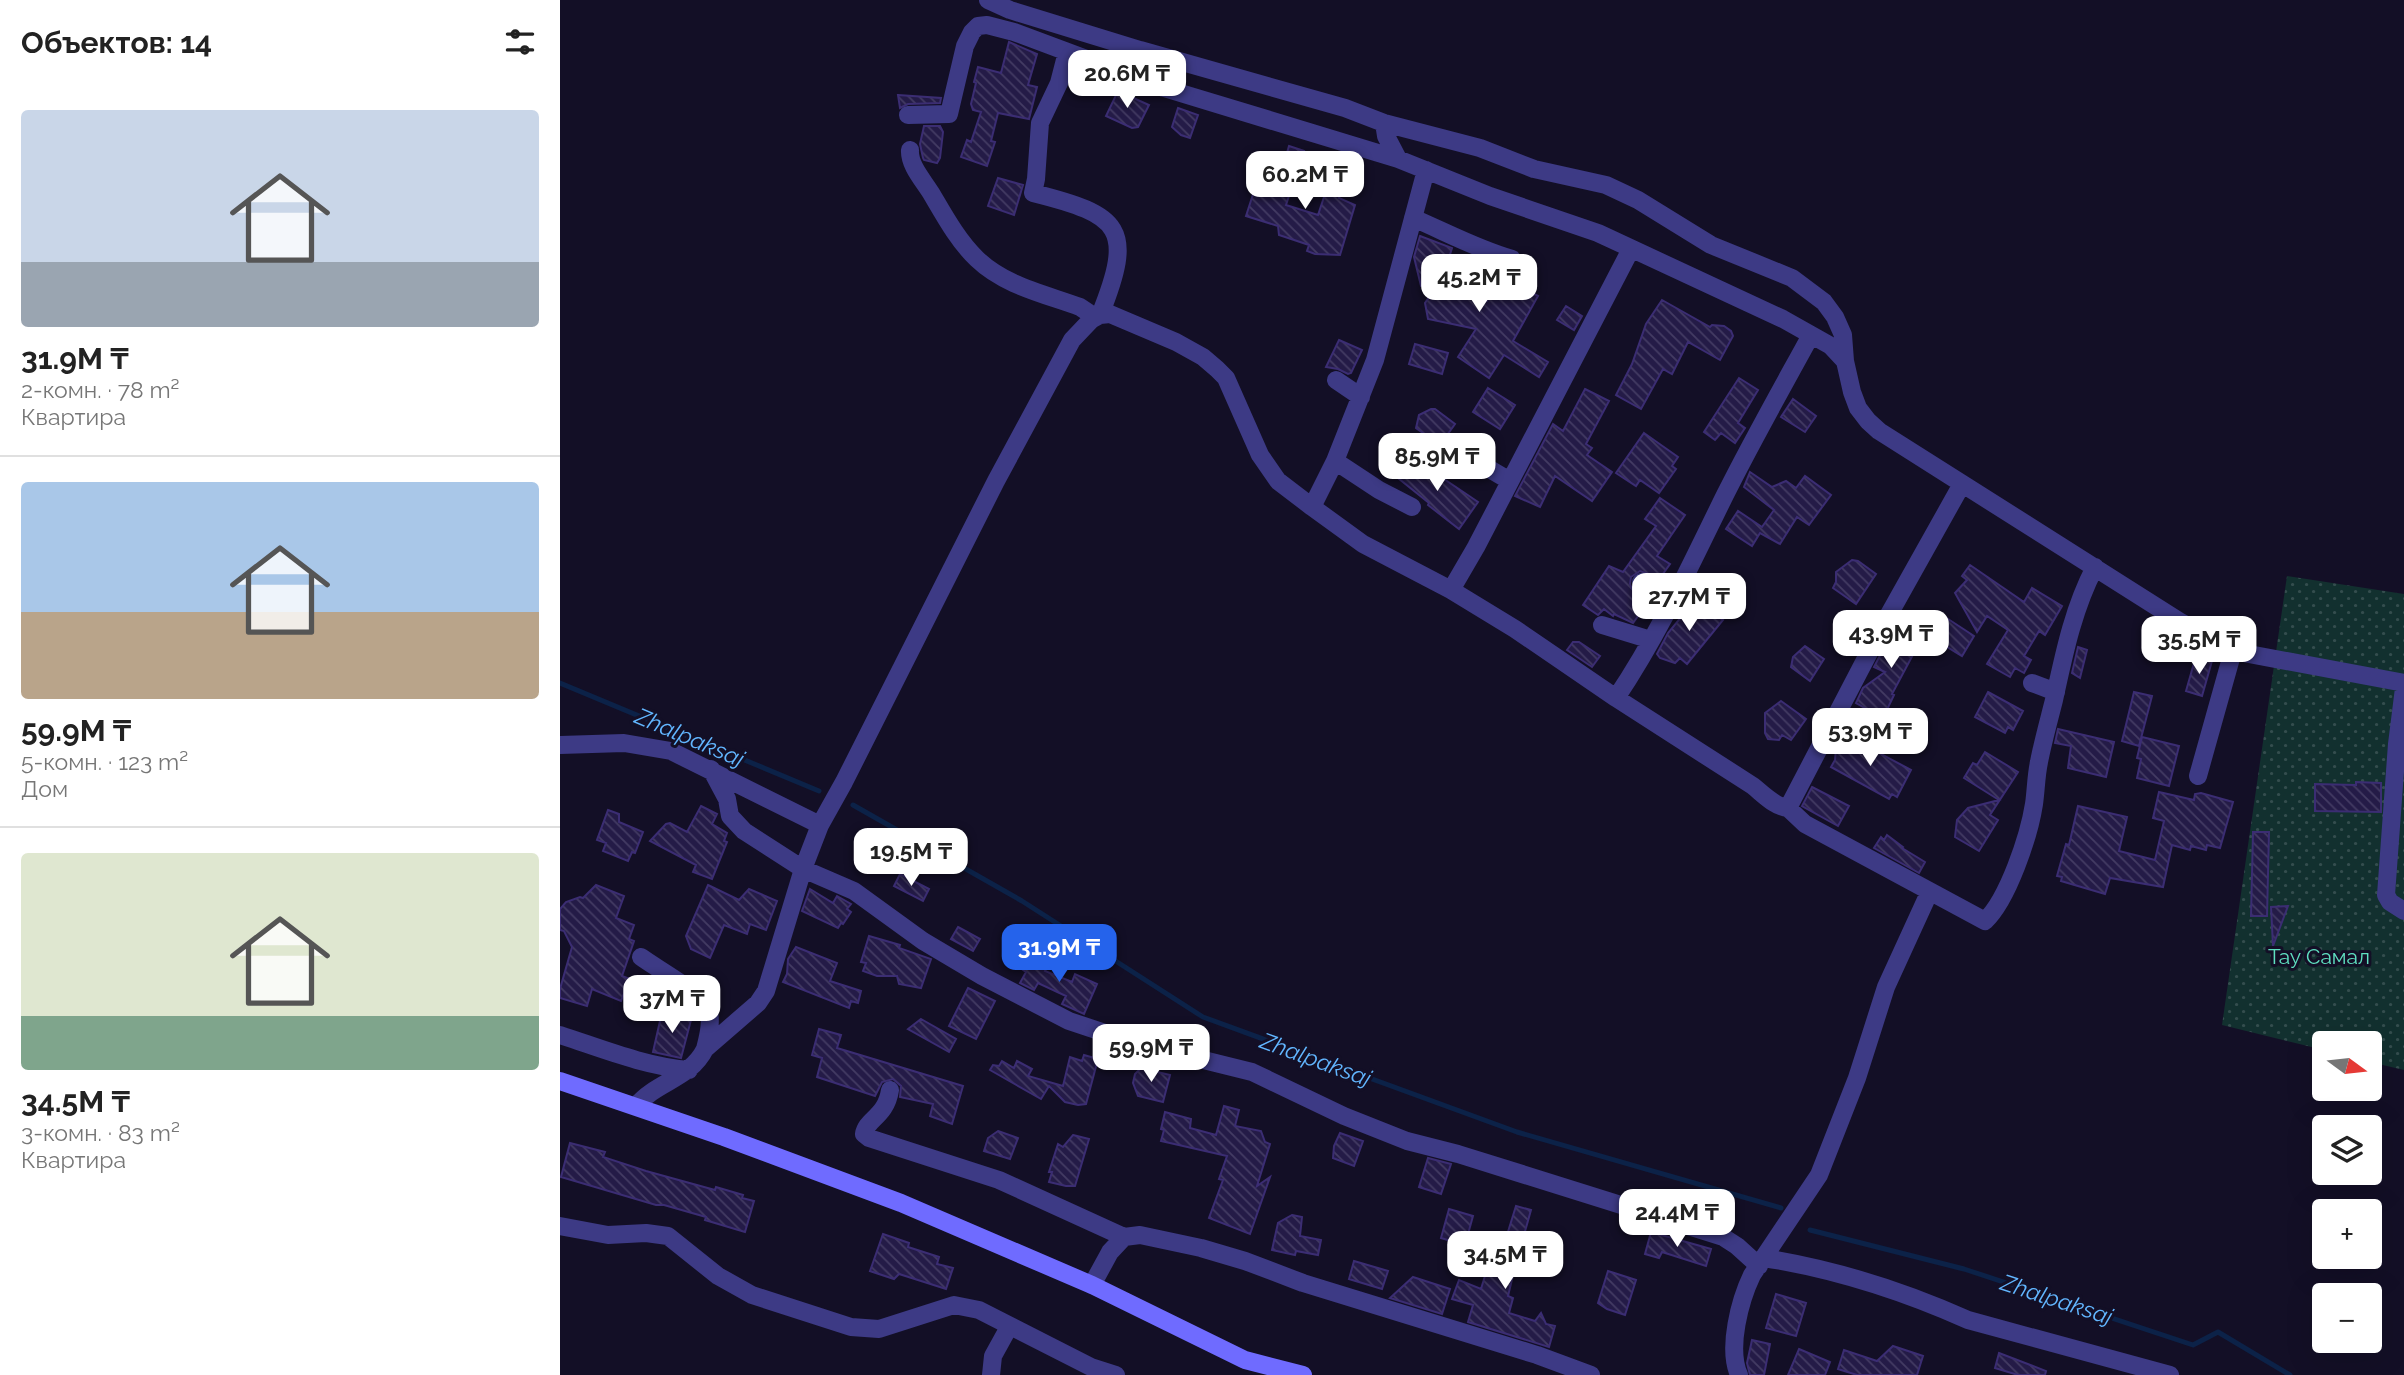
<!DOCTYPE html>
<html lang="ru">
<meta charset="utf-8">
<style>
body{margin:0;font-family:Raleway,sans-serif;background:#f2f2f2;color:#222;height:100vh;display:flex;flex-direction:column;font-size:26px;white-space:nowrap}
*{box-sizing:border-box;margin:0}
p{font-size:23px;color:#767676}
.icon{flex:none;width:38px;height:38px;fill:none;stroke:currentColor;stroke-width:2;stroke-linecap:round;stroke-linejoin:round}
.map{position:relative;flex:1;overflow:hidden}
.panel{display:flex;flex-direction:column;background:#fff;width:560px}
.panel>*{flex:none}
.needle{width:46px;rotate:105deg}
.fabs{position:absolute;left:1752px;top:1031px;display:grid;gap:14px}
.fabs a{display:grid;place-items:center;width:70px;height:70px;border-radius:7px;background:#fff;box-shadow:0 7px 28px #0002;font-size:35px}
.price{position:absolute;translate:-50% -60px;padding:0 16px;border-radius:14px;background:#fff;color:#222;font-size:23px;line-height:46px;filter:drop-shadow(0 2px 4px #0008)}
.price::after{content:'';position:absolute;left:50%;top:42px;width:21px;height:16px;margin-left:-10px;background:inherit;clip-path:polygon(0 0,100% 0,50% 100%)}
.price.active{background:#2563eb;color:#fff}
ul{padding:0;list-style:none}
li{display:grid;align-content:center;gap:14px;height:371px;padding:0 21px}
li+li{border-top:2px solid #e0e0e0}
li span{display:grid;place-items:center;height:217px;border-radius:7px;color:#555}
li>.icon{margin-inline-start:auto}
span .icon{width:126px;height:126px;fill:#fffc;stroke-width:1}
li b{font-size:30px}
h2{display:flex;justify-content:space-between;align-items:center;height:84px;padding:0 21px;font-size:30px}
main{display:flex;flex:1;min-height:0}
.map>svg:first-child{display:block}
.grass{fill:url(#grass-dots)}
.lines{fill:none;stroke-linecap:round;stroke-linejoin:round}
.stream{stroke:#0c2248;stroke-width:5}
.building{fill:url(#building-back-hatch);stroke:#3b2d73;stroke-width:2}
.minor{stroke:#3d3a85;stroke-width:18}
.secondary{stroke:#6f6bff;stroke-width:18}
.labels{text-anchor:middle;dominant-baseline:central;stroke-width:6;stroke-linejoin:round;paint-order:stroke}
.park-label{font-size:21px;fill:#5fe0c0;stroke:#130f26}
.water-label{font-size:23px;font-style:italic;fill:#62b6ff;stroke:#130f26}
</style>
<main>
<section class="panel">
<h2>Объектов: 14<svg class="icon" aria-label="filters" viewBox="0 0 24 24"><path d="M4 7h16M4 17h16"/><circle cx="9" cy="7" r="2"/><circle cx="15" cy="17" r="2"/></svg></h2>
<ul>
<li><span style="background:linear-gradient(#c9d6e8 70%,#9aa5b1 0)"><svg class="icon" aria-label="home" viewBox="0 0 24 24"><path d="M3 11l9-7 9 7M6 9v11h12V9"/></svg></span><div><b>31.9M ₸</b><p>2-комн. · 78 m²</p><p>Квартира</p></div></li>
<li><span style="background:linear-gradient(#a9c7e8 60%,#b9a48a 0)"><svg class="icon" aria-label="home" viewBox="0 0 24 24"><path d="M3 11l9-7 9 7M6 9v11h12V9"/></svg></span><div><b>59.9M ₸</b><p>5-комн. · 123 m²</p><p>Дом</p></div></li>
<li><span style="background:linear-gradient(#dfe7d0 75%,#7fa58c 0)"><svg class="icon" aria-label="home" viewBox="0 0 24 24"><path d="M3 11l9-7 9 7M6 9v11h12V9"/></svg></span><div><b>34.5M ₸</b><p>3-комн. · 83 m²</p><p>Квартира</p></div></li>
</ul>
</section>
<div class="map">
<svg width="1844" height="1375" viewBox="0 0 1844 1375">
<defs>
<pattern id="grass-dots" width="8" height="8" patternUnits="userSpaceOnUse" patternTransform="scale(1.75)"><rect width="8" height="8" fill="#12302f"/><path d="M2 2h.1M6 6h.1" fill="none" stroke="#344d4e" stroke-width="1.8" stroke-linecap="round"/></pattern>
<pattern id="building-back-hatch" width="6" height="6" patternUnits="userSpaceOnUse" patternTransform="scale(1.75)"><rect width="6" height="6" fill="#241b47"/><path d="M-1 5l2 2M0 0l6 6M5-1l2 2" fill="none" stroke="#433b63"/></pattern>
</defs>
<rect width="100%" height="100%" fill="#130f26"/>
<!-- grass -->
<path class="grass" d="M1727,576L1844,594V1070L1810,1062V1043H1764V1050L1662,1025Z"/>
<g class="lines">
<!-- stream -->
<path class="stream" d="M0,683L259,791
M293,805L462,901L643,1017L957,1132L1221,1208
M1250,1230L1404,1269L1633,1345L1658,1332L1730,1375"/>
</g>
<!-- building -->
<path class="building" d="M449,42L477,54L468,85L477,87L469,119L438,113L431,141L435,142L427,166L401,157L407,140L411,142L421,112L413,110L411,104L416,83L414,82L418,67L441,73Z
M558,91L589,105L578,127L572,128L546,116Z
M338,95L381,98L380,103L348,104L340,108Z
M618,108L638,115L630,138L621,135L612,127Z
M364,126H380L383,132L380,158L377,163L364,160L363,158L360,144Z
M729,146L744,151L726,205L758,215L773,170L786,175L779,198L795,205L780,255L755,254L747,251L749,245L719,235L718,226L686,216L695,188L716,190Z
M438,178L463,185L454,215L428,206Z
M860,236L892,248L879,290L927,301L929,290L941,276L978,296L953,341L988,362L979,377L944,355L929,378L898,357L916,329L868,319L865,303L874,290L861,286L854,257Z
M1102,300L1150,327L1152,325L1164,326L1171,331L1173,336L1160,360L1128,342L1112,374L1103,369L1081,409L1056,395L1072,364L1086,324Z
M1006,306L1022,316L1014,330L997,320Z
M779,340L802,350L791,373L788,374L778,369L766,367Z
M855,344L888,353L882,374L849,364Z
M1179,378L1198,390L1178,423L1185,428L1175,443L1161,433L1155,440L1144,432Z
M928,388L955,405L940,429L913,412Z
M1025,389L1049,401L1026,444L1032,448L1027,455L1052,472L1032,501L995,476L980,507L955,496L993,424L1003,431Z
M1233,399L1256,416L1245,432L1221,417Z
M871,409H875L895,424L880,445L856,428L859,415Z
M1084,433L1118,457L1112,466L1116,469L1099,493L1080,480L1076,486L1056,473Z
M847,456L873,477L875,473L918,502L899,529L868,505L869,503L833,474Z
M1190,472L1212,487L1226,481L1236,488L1245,476L1271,495L1249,525L1237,517L1220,544L1200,533L1192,546L1166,529L1178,511L1202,527L1214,510L1184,487Z
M1100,498L1125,515L1097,556L1110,564L1100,578L1080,571L1071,577L1070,584L1072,589L1086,596L1080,605L1084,608L1073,623L1054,614L1053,616L1044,609L1038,615L1023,605L1049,566L1063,572L1096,526L1085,519Z
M1292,560L1298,561L1316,574L1296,604L1273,588L1276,582V572Z
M1410,565L1464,602L1472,588L1502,606L1485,635L1479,631L1464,656L1471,660L1464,673L1455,668L1450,677L1427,664L1448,630L1427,616L1417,632L1395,593L1407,580L1402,576Z
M1128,596L1163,620L1127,664L1120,658L1115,663L1100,658L1097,654L1108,633L1123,615L1119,612Z
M1351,613L1365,632L1332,694L1334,695L1323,718L1296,703L1303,688L1325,672L1314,667L1327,642L1342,640Z
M1382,615L1414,636L1402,656L1369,636Z
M1013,642H1019L1040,656L1032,667L1007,650Z
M1245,646L1264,659L1250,681L1231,667L1233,657Z
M1518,647L1527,650L1520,678L1512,673Z
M1636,656L1652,661L1642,696L1626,691Z
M1428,692L1463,711L1453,730L1448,727L1445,733L1415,717Z
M1574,692L1592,696L1579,746L1562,741Z
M1221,701L1246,719L1231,740L1222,735L1219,740L1208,739L1205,733V713Z
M1498,729L1554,742L1546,777L1508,768L1511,746L1495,743Z
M1582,737L1619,746L1609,786L1577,778L1581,759L1577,758Z
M1288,739L1295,740L1351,770L1337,797L1332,794L1329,799L1271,767L1275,760L1276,748Z
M1425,752L1458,772L1430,815L1438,820L1419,851L1395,837L1397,820L1408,808L1439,800L1404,778L1413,763L1417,765Z
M1796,782L1821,783V812L1755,811V784L1796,785Z
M1252,787L1289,806L1278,826L1242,806Z
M1599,792L1634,800L1635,794L1641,793L1673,802L1660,848L1647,845L1646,850L1631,846L1630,850L1612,845L1603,887L1550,878L1545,894L1501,881L1502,877L1497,876L1506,844L1509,845L1518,806L1567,817L1559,851L1595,860L1604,821L1593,818Z
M141,806L157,814L152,824L167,833L164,841L167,842L152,879L133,872L136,865L90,841L106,824L110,823L127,832Z
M48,810L59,814V822L83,832L75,853L72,852L68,861L43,851L46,843L37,840Z
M1693,832H1709L1707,916H1691Z
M1327,835L1343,847L1342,848L1365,862L1359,873L1314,848L1321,837L1324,840Z
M340,874L369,889L363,901L334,886Z
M36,885L64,896L56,918L74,925L69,939L74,941L62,976L70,979L61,1001L32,989L27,1006L0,998V989L12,947L4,931L0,930V909L6,902L20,897L23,898Z
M148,885L179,900L189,889L217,901L206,930L190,924L187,934L164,925L150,958L131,949L126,936Z
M250,889L273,903L277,896L291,904L287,909L291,912L283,924L281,923L278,928L242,911Z
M1728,906L1713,946L1711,907Z
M398,927L420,939L413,951L391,939Z
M309,936L340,945L339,948L371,959L361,988L339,984L337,976H317L303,971L306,963L301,962Z
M236,947L277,963L270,981L301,991L298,1003L291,1001L289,1008L223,982L227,974L228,959Z
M475,955L489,963L485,971L512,982L515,974L537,984L524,1014L502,1004L506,996L478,983L474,990L460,983L466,972L463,970L469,960Z
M408,988L435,1001L416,1039L389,1026Z
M102,1012L131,1020L121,1058L93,1052Z
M361,1019L396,1039L389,1052L348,1029Z
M259,1029L281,1035L277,1048L403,1086L392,1124L370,1116L373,1104L340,1097L341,1086L333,1079L322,1082L315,1096L257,1077L262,1058L252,1055Z
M524,1055L538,1059L526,1104L518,1105L505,1102L489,1086L481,1099L430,1070L433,1065L439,1066L442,1061L454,1068L457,1061L472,1069L468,1076L503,1086L510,1057L522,1061Z
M581,1068L610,1075L603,1102L578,1096L573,1083L575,1074Z
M664,1106L679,1110L675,1126L701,1131L705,1142L710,1144L697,1186L710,1177L690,1234L649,1218L663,1180L659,1179L667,1156L601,1141L604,1130L601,1129L605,1112L631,1119L630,1128L656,1135Z
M438,1131L458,1138L450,1159L424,1151L428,1138Z
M780,1133L803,1141L794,1166L773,1158L774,1146Z
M513,1135L529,1139L515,1186H506L489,1182L492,1172H489L498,1144L503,1147Z
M10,1143L45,1152L43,1157L86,1171L155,1190L156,1187L183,1195L182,1198L194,1201L185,1232L145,1220L146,1217L104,1205H96L1,1177Z
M868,1158L891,1164L881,1194L859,1187Z
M956,1206L971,1210L964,1235L972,1244L965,1266L956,1263L948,1296L953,1298L949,1313L975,1321L981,1313L986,1324L995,1326L989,1347L908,1322L913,1305L892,1299L899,1280L921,1289L928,1266L939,1270L950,1235H947Z
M889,1209L913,1216L905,1245L881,1238Z
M732,1215L742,1217L740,1236L761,1240L758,1255L736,1251L735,1255L712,1250L718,1223Z
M1091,1232L1151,1249L1146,1266L1102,1252L1099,1258L1085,1254Z
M323,1234L349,1243L348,1247L379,1257L377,1264L393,1268L386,1289L339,1274L334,1279L310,1271Z
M794,1261L828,1271L822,1289L789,1279Z
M1048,1271L1076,1280L1065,1315L1047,1309L1038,1303Z
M853,1277L890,1289L882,1314L830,1298Z
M1216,1294L1246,1303L1236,1336L1206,1328Z
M1192,1340L1210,1344L1204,1375H1190L1187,1363Z
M1333,1346L1363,1356L1357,1375H1297L1278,1369L1284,1350L1317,1361Z
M1239,1349L1270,1362L1265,1375H1228Z
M1439,1353L1486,1371L1485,1375H1458L1435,1368Z"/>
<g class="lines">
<!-- minor -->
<path class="minor" d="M428,0L450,10L580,50L785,108L824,123L920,148L974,169L1046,185L1078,200L1151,245L1232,278L1264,302L1275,317L1283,335L1285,361L1292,392L1298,408L1308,421L1319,431L1619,621L1673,651L1844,683
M507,52L499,83L480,123L476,179L473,193C561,215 575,228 540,315
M348,115L389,114L405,46L412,32L418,26L427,25L454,32L604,88L838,159L930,196L1038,233L1223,319L1271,346L1285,361
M824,123L826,136L838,159
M350,150C349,165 363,180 371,193C384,215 398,241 417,259C445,286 485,294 520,307L529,313L531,320
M853,218C886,232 917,249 952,259
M776,380L801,397
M892,447L950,481
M775,461L819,490L852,507
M752,507L775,461L815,360L866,170
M1081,582L1115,596
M891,590L916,547L1071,249
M1042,625L1091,640
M1472,683L1496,692
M1844,688L1837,744L1826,895L1830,902L1844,911
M1056,698C1099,634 1131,564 1165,495C1192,441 1222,388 1251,335
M0,745L64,743L111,751L260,825
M151,769L167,799L170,816L184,831L243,869L294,891L363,941L422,976L509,1021L575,1043L692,1072L784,1116L847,1141L898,1154L1163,1237L1177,1246L1199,1266
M1638,776L1673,651
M1228,808L1327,618L1402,484
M81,957C96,968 139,992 147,1006C153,1019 148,1037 145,1049
M0,1035C43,1049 84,1066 129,1070
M330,1090C326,1117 306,1119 304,1134L309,1138L439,1180L564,1237
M76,1106C97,1081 130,1079 145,1049L198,1003L206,991L243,869L260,825L284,782L436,481L512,340L531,320L540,315L550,314L616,342L643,357L657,369L666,378L700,455L718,481L752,507L803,544L891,590L955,629L1056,698L1193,786C1203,794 1215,807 1228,808L1245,824L1425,921C1448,899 1469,836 1474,804C1476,790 1476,776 1479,762C1483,741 1489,720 1494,700C1504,654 1513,609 1535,567
M0,1226L48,1235L86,1233L108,1236L158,1276L192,1295L291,1327L319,1329L394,1305L419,1310L531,1367L556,1375
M1204,1258C1274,1269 1343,1291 1408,1320L1610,1375
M532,1285L550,1252L564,1237L580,1235L641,1248L685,1261L743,1283L977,1355L1031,1375
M431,1375L433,1356L449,1327
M1179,1375C1167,1348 1180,1300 1192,1275L1259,1175L1297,1078L1326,987L1369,893"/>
<!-- secondary -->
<path class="secondary" d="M0,1081L164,1137L341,1203L532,1285L685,1360L743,1375"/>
</g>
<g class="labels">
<!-- park labels -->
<g class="park-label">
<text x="1759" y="956">Тау Самал</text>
</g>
<!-- water labels -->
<g class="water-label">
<text transform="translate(130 737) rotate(23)">Zhalpaksaj</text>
<text transform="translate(756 1059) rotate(20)">Zhalpaksaj</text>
<text transform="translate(1497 1299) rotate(18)">Zhalpaksaj</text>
</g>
</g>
</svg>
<div class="fabs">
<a><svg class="needle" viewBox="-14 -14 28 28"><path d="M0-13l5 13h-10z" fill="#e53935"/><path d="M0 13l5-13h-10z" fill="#767676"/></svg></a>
<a><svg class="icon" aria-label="layers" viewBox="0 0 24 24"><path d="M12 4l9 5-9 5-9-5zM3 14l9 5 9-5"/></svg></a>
<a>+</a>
<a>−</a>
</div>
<b class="price" style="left:567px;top:110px">20.6M ₸</b>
<b class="price" style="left:745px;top:211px">60.2M ₸</b>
<b class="price" style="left:919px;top:314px">45.2M ₸</b>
<b class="price" style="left:877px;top:493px">85.9M ₸</b>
<b class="price" style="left:1129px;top:633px">27.7M ₸</b>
<b class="price" style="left:1331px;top:670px">43.9M ₸</b>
<b class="price" style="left:1639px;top:676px">35.5M ₸</b>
<b class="price" style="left:1310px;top:768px">53.9M ₸</b>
<b class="price" style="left:351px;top:888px">19.5M ₸</b>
<b class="price active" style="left:499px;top:984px">31.9M ₸</b>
<b class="price" style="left:112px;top:1035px">37M ₸</b>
<b class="price" style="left:591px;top:1084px">59.9M ₸</b>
<b class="price" style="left:1117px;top:1249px">24.4M ₸</b>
<b class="price" style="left:945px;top:1291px">34.5M ₸</b>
</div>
</main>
